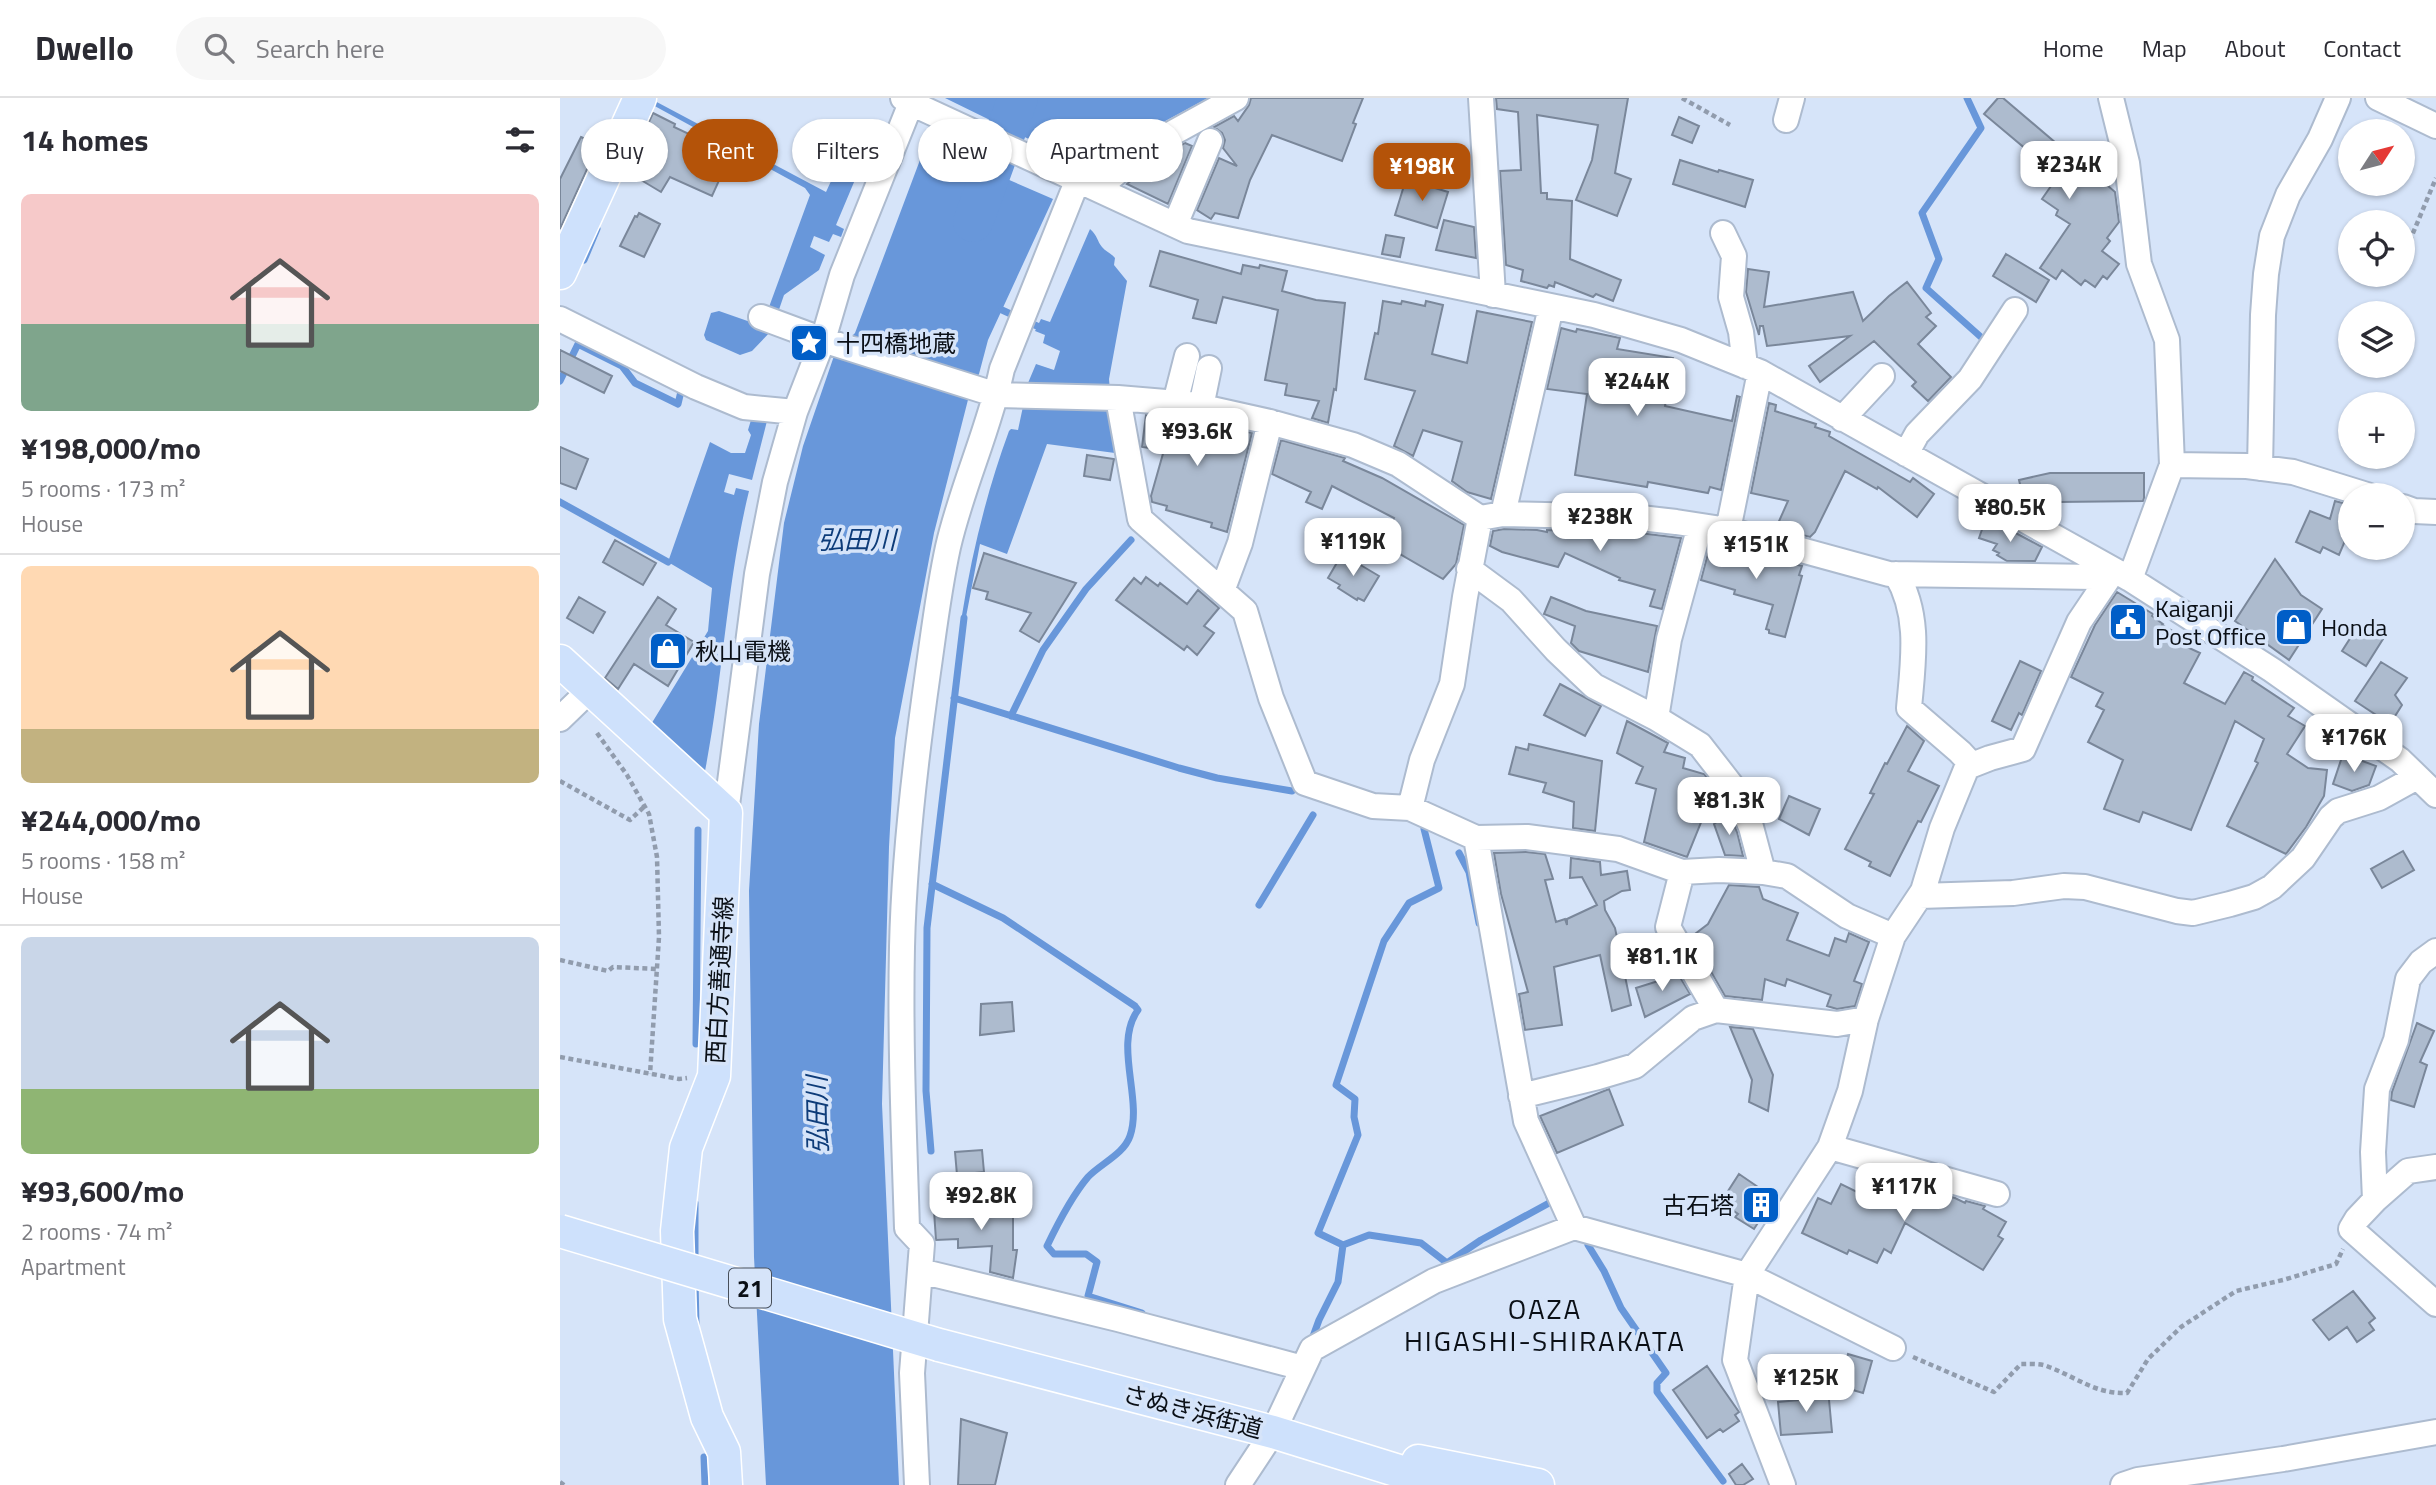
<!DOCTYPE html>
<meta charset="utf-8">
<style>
body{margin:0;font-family:"Titillium Web","Noto Sans JP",sans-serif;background:#f7f7f7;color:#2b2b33;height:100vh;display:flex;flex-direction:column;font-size:26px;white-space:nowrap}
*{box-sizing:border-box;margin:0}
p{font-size:23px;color:#7c7c81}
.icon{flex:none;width:38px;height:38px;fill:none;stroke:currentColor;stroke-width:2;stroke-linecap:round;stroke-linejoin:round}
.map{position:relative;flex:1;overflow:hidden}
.drawer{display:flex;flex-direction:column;background:#fff;width:560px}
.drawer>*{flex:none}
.top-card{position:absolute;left:21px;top:21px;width:665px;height:63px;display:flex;gap:14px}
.needle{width:46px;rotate:54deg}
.controls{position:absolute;left:1778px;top:21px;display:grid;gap:14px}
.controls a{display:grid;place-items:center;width:77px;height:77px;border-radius:50%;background:#fff;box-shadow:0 2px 5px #0004;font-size:35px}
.price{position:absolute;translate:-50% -60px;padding:0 16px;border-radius:14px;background:#fff;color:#222;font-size:23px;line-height:46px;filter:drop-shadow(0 2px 4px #0008)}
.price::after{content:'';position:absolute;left:50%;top:42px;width:21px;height:16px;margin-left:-10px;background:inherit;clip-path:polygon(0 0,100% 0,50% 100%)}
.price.current{background:#b45309;color:#fff}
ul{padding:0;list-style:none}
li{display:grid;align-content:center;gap:14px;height:371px;padding:0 21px}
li+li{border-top:2px solid #e1e1e2}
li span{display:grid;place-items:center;height:217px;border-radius:10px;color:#555}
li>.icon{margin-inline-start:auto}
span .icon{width:126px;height:126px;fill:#fffc;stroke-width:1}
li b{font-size:30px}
h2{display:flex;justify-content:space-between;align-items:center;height:84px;padding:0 21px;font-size:30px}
.pill{padding:0 24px;border-radius:32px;background:#fff;box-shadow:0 2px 5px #0004;font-size:24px;line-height:63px}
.pill.current{background:#b45309;color:#fff}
header{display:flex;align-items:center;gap:42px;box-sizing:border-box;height:98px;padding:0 35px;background:#fff;border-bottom:2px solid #e1e1e2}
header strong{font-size:33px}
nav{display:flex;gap:38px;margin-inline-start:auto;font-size:24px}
.search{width:490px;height:63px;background:#f7f7f7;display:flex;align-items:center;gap:18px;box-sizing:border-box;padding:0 24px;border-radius:38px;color:#7c7c81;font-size:26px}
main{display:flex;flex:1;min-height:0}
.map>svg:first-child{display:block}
.water{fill:#6897da}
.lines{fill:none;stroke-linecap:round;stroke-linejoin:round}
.stream{stroke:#6897da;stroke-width:7}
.river{stroke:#6897da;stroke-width:40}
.building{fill:#adbbce;stroke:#7a879a;stroke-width:2}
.minor-casing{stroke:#adbbcf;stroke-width:28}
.major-casing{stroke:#fff;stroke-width:35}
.path{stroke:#919cad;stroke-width:4.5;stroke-dasharray:5 3.5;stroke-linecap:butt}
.minor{stroke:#fff;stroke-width:24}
.major{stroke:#cee1fc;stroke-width:32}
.major-bridge-casing{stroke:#fff;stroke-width:35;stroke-linecap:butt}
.major-bridge{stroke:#cee1fc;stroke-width:32}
.labels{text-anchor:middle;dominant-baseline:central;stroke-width:7;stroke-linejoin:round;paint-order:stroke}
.shield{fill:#d6e4f9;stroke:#474f5a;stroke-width:2}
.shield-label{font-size:23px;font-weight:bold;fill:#0a0f16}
.poi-label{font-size:24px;fill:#0a0f16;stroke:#d6e4f9;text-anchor:start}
.street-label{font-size:24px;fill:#0a0f16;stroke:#d6e4f9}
.water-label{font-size:26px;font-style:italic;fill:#0e3c79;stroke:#d6e4f9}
.quarter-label{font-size:28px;letter-spacing:2px;fill:#0a0f16;stroke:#d6e4f9}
</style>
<header>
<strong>Dwello</strong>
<div class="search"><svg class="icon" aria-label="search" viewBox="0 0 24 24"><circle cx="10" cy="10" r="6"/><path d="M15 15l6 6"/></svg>Search here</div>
<nav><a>Home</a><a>Map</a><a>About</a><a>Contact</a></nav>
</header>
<main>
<section class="drawer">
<h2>14 homes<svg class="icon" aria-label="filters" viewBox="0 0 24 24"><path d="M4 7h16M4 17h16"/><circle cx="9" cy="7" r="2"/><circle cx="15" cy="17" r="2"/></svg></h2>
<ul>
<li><span style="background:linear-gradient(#f6c9c9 60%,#7fa58c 0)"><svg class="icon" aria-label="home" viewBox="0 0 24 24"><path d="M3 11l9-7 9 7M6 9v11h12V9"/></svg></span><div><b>¥198,000/mo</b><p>5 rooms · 173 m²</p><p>House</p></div></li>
<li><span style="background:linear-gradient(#ffd9b3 75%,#c2b280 0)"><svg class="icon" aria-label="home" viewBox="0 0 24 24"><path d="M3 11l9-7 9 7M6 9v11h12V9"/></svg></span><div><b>¥244,000/mo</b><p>5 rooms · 158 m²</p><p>House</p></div></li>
<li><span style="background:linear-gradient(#c9d6e8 70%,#8fb573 0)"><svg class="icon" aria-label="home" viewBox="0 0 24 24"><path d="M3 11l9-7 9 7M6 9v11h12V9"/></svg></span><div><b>¥93,600/mo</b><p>2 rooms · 74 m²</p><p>Apartment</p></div></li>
</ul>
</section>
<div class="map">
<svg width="1876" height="1387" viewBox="0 0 1876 1387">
<rect width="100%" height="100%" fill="#d6e4f9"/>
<!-- water -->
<path class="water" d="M385,0H648L546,55L532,72Z
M93,2L266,94L290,42L315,45L297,77L276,127L284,131L281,139L273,136L269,144L254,138L250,149L265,157L259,172L224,197L212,232L192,253L180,257L146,242L144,237L151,215L159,213L199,227L209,209L250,97L245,90L91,6Z
M366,46L493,101L428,242L419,276L411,290L374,435L335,640L329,749L322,1006L339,1387H206L194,1159L189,793L199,626L224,425L243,348L275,255L295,235Z
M530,131C538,138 537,143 542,149C546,154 551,155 555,160L554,167L567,183L549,281L555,355L487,346L447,456L420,446L406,519L404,520L402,517C412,454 427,393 449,333L451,331L458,332L468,285L476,266L494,272L500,253L483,245L485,237L475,233L481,221L490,224Z
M208,319L192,382L169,376L164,394L174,397L176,390L189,393C166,487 163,584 144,678L90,628L148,533L152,490L108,464L150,344L171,355H185L191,337L188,332L191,322Z"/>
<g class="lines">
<!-- stream -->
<path class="stream" d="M1407,0L1421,30L1362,115L1379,161L1366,190L1422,240
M24,162L37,131
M442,212L477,228
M0,283L18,246L62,268L75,285L118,306L122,289
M0,404L108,464
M394,600L619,670L657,680L732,693
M451,618L483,552L526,491L571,442
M899,755L909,774L919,825
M372,786L443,820L575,908L578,912C553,946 583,1001 570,1038C564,1056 540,1066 528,1079C511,1099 498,1125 487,1148L494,1156H526L537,1164L528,1198L582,1215
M699,807L753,717
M136,946L138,732
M371,1053L366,993L367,830L404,520
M135,1105V1164
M783,1147L809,1137L861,1145L887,1165L921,1142L991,1104L989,1099
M1028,1147L1044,1173L1061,1210L1106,1275L1097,1285V1294L1163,1383
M135,1182L136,1227
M751,1244L759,1222L778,1184L783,1147L758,1135L798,1037L794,1019L795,1001L776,987L824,843L849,805L879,790L864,731
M144,1359L145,1387"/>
<!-- river -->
<path class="river" d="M413,124L458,0"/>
</g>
<!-- building -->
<path class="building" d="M691,0H803L793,25L796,26L782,63L712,37L690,82L678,120L655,115L651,121L637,112L659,60L677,68L663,50L665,42L662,35L654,29L674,18L678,23L689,7Z
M936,0H1068L1055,75L1071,81L1057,118L1016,102L1032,62L1038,27L977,17L981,95H987V101L1012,103L1010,161L1061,182L1053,203L1036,196L1033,199L995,184L994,189L989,187L987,190L961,183L963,172L946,167L940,73L961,72L958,14L937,11Z
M1438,0H1443L1503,51L1530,71L1532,68L1553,82L1548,88L1555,94L1559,124L1547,140L1550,143L1542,153L1559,166L1547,181L1543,178L1535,189L1525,182L1521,187L1502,172L1496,181L1480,170L1510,126L1496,117L1498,112L1482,101L1498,78L1424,16Z
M93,15L115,26L114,29L171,56L152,98L110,79L101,94L71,76L91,41L83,37Z
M1119,19L1139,28L1132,45L1112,37Z
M21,39L38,47L0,131V81Z
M625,45L632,48L608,106L567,86L587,69L593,72L597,64L604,67L610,54Z
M1120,62L1158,74L1159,72L1193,82L1185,109L1113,86Z
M846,81L888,94L877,130L835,117Z
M79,115L100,126L84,159L60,148L75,118L77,119Z
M884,122L914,129L916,160L876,152Z
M826,137L844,140L840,159L822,156Z
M600,153L681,176L683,167L699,170L700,167L727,173L722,193L756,202L785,205L776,292L774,291L768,325L752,320L759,303L725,297L727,286L705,282L718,212L663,199L656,225L633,220L638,202L590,188Z
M1446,156L1489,182L1476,204L1433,178Z
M1188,171L1209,174L1204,209L1293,194L1303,223L1329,198L1347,184L1371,215L1366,219L1376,228L1358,246L1391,279L1368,303L1352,288L1356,284L1314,243L1260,284L1249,268L1290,238L1207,248L1203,228H1200L1199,237L1186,194Z
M823,203L841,206L842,203L865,208L866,203L883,207L872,256L907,265L917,213L972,224L931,401L907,394L892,383L902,344L863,332L853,358L834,348L855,293L805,281L815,235L818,236Z
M1001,230L1016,234L1017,231L1060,240L1057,251L1113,260L1105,308L1172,323L1177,298L1180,299L1161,392L1150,389L1148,395L1088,384L1087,389L1015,377L1027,296L987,291Z
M0,252L52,278L44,295L0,273Z
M1209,305L1216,307L1215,313L1256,326L1255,329L1270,334L1269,338L1350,384L1353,380L1374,396L1357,419L1318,389L1317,391L1285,373L1255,434L1250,439L1216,430L1228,403L1191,395Z
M586,317L652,328V326L692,335L667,434L651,429L652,425L606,412L607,408L592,404L591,398L604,352L582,349Z
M721,342L785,360L783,363L822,380L904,427L896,466L883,481L821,445L834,420L772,388L762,411L746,404L751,394L712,376Z
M0,349L28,361L16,391L0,385Z
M527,357L554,361L550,382L524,378Z
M1490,375H1584V400L1583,403L1499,404V395L1464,403L1459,382Z
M1775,403L1790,407V431L1779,457L1763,449L1760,455L1736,444L1750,413L1770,421Z
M1425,423L1450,432L1482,449L1475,463H1447L1437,457L1439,455L1433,452L1437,446L1419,440Z
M944,431L977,432L987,434V432L1071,434L1121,440L1102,511L1090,508L1095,492L1059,482L1060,480L1005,455L998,469L942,454L930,448L933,433Z
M55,442L96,465L83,487L43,464Z
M1151,444L1242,468L1239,477L1242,478L1225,539L1209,535V532L1206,531L1213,507L1174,496L1175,492L1141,482Z
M424,455L516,485L479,544L460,533L471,515L426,501L428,494L413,490Z
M782,456L819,478L804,503L798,500L797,502L778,490L780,487L768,480Z
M1715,461L1741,497L1762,511L1729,562L1675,523Z
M586,479L598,488L600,485L627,506L638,492L659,510L644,528L654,535L637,557L627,548L624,552L556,502L574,480L581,486Z
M1557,494L1593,516L1592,518L1603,526L1602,527L1630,543L1627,549L1640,555L1624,585L1665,606L1684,574L1693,579L1692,582L1734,610L1728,618L1745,628L1727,656L1748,670L1767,672L1764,698L1746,729L1726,756L1667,728L1698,665L1695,663L1704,641L1675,623L1631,732L1583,714L1579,724L1544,711L1563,662L1528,644L1544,612L1536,608L1543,595L1511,579L1535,527Z
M19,499L45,514L33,535L7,520Z
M98,499L116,511L106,527L134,544L108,588L74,566L58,591L45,580Z
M991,499L1026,513L1097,528L1088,574L1019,553L1011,545L1015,528L984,516Z
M1800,525L1823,541L1806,568L1782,553Z
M1460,563L1481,573L1462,617L1459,615L1451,632L1432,623Z
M1821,564L1847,580L1835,597L1842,607L1830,626L1795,603Z
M1000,586L1041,608L1025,638L984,617Z
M1067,623L1108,645L1104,654L1125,660L1123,670L1144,676L1155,690L1127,759L1084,744L1096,691L1076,685L1083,669L1057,655Z
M1347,628L1364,643L1348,673L1379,688L1361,724L1358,723L1330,778L1309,768L1311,764L1285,751L1314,696L1310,695L1325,665L1327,666Z
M969,646L1042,663L1035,733L1013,730L1014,704L983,694L986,685L949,676L956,649L968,652Z
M1783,656L1816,668L1809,687L1792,693L1773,686Z
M1229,698L1260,711L1249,737L1219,721Z
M1169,715L1177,734L1183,758L1165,757L1154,726Z
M1843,753L1854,772L1822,790L1811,771Z
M966,754L985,756L993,781L985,782L996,824L1005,821L1007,827V821L1037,807L1022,779L1010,780L1011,760L1040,764L1041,777L1067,773L1070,792L1062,793L1044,803L1045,812L1055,830L1071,907L1052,913L1040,857L994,869L1002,927L965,932L959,896L968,894L941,796L934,755Z
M1169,787L1199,789L1203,801L1238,815L1227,842L1269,858L1275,840L1286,844L1289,835L1309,844L1294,883L1302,886L1295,908L1277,911L1267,908L1271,897L1227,881L1225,888L1205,881L1202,902L1165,898L1131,839L1148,826Z
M1114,869L1130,896L1085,919L1076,890L1108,880L1104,874Z
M452,904L454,933L420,937L421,906Z
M1857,925L1874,933L1860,964L1867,967L1854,1009L1831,1002L1832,994Z
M1170,929L1193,931L1213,977L1208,1013L1189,1004L1192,982Z
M1049,991L1063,1027L997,1055L980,1018Z
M422,1052L424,1074L397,1077L395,1054Z
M1179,1076L1214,1100L1194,1131L1175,1119L1178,1116L1161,1104Z
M1308,1082L1345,1100L1353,1088L1395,1100L1405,1105L1406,1103L1425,1108L1423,1111L1446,1124L1438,1138L1443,1141L1423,1172L1345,1125L1331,1155L1324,1151L1317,1165L1289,1152L1287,1156L1242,1135L1258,1100L1271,1106L1281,1086L1301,1096Z
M400,1105L453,1107V1152H457L453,1180L430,1174L432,1148L398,1150V1141L376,1142L374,1113L388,1112L387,1108L400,1107Z
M1793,1193L1815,1220L1809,1225L1814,1232L1797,1244L1787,1229L1769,1242L1753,1222Z
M1288,1256L1312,1263L1303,1295L1279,1288Z
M1147,1268L1179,1314L1175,1317L1179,1323L1163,1334L1160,1331L1147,1340L1113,1292Z
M1268,1291L1272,1334L1221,1337L1218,1304L1239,1302L1238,1294Z
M401,1321L447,1335L435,1387H398Z
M1182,1366L1193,1381L1183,1387H1176L1169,1376Z"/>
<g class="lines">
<defs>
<path id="minor" d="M343,0L351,5L628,133L1034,217L1121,242L1200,274L1570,481L1712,572L1840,662L1876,697
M921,0L933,197
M1551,0L1567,65L1579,166L1607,242L1612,367L1570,481
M1818,0L1876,28
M1226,22L1232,0
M538,90L589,48L676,0
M615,127L650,43
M1163,135L1174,158L1171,199L1181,234L1185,268
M201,219L263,242L437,297L558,300L629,306L710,324L793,347L838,366L920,420L943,416L1072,419L1116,424L1168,432L1329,476L1534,479L1554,472
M0,221L136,289L184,309L235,314
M558,300L580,421L685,513L711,600L745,685L813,708L850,710
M615,305L627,258
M641,309L649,270
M1282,321L1322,278
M1346,356L1357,336L1410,281L1455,212
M1612,367L1687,368L1733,374L1807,397
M1700,370L1703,217L1706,176L1712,138L1728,97L1760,41L1778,0
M1843,409L1854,413L1876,414
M943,416L991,209
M920,420L905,499L892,586L862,662L850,710L916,740L966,1023L1014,1129
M1168,432L1200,274
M909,471L951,502L996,552L1034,588L1096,620L1140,647L1175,692L1191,729L1203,774L1227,778L1287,818L1333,838
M1336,476C1361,517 1353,564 1349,610L1400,654L1412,667
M662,493L680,445L710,324
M1096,620L1109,541L1140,428
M0,621L31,591
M166,715L197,476L215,384L235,314L263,242L282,177L353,0
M916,740L967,739L1058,751L1122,774L1159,772L1203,774
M1122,774L1108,829L1156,912
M1360,798L1453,795L1504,788L1525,789L1617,813L1633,815L1670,806L1694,799L1712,789L1743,760L1771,719L1778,713L1819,700L1857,679
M1876,853L1861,864L1848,881L1836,942L1817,991L1813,1054L1815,1102L1797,1121L1791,1131L1876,1206
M961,998L1038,979L1075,968L1133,920L1156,912L1277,926L1306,921
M1270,1049L1437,1096
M1815,1102L1848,1073L1876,1069
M360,1173L558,1221L743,1270
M357,1387L352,1275L362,1146L347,1130C344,1037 340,943 342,849C344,758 355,665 368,574C374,532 379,490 388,449C402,388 429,332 442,271L518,81
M678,1387L713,1334L752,1251L874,1183L1014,1129L1187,1177L1333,1250
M1223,1387L1175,1262L1187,1177L1270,1049L1290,993L1306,921L1333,838L1363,793L1382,730L1407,669L1430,660L1463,651L1519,524L1554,472
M1563,1387L1578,1382L1723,1361L1876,1334"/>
<path id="major" d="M0,175L80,0
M0,563L166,715L154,978L126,1050L117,1133L120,1221L147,1319L164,1354L166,1387
M379,1247L713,1334L884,1387
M858,1363L978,1387"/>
</defs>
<!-- minor casing -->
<use href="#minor" class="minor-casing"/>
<!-- major casing -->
<use href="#major" class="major-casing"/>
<!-- path -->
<path class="path" d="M1122,0L1170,27
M1843,159L1876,80
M37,635L67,677L89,716L97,759L99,839L90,976
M0,683L70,722L85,708
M0,862L48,873L53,869L97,871
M0,959L119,981L127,980
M1353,1259L1434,1294L1461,1266C1470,1266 1481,1265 1489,1269C1518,1280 1535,1296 1567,1295L1588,1261L1621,1229L1676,1193L1723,1182L1776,1166L1783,1151
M0,1384L4,1387"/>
<!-- minor -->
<use href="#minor" class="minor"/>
<!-- major -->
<use href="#major" class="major"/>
<defs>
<path id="major-bridge" d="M0,1133L379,1247"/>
</defs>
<!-- major-bridge casing -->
<use href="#major-bridge" class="major-bridge-casing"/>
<!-- major-bridge -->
<use href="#major-bridge" class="major-bridge"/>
</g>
<!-- icons -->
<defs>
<symbol id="sight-square" viewBox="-11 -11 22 22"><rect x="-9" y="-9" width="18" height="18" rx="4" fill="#005ec7" stroke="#d6e4f9"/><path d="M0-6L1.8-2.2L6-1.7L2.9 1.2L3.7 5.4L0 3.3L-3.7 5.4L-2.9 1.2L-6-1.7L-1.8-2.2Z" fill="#fff"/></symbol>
<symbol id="civic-square" viewBox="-11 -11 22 22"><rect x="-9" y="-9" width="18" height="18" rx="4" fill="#005ec7" stroke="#d6e4f9"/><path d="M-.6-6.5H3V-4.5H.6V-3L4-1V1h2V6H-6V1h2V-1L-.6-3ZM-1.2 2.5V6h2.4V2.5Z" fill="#fff"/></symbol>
<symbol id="shop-square" viewBox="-11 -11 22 22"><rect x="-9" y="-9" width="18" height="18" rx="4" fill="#005ec7" stroke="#d6e4f9"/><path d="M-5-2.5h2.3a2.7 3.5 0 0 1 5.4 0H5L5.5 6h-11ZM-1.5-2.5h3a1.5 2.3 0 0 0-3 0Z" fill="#fff"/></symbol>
<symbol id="building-square" viewBox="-11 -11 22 22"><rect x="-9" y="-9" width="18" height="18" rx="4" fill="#005ec7" stroke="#d6e4f9"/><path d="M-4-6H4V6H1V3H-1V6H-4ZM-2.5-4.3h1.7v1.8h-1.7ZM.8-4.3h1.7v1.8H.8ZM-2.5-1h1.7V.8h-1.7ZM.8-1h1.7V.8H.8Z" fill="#fff"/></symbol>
</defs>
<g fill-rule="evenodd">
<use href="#sight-square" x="227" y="223" width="44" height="44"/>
<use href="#civic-square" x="1546" y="502" width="44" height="44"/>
<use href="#shop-square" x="1712" y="507" width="44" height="44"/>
<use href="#shop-square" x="86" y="531" width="44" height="44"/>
<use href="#building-square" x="1179" y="1085" width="44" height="44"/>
</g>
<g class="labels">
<!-- shield labels -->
<rect class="shield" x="169" y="1170.5" width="42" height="39" rx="5"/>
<g class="shield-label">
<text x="190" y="1190">21</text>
</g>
<!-- poi labels -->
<g class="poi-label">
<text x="276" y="245">十四橋地蔵</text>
<text x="1595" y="510">Kaiganji<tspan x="1595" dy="28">Post Office</tspan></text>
<text x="1761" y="529">Honda</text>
<text x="135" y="553">秋山電機</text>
<text x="1174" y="1107" text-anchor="end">古石塔</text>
</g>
<!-- street labels -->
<g class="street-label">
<text transform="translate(159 882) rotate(-87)">西白方善通寺線</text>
<text transform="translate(633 1313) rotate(15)">さぬき浜街道</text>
</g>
<!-- water labels -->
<g class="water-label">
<text x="297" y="441">弘田川</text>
<text transform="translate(257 1017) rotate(-91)">弘田川</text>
</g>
<!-- quarter labels -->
<g class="quarter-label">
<text x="985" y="1210">OAZA<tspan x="985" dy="32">HIGASHI-SHIRAKATA</tspan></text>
</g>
</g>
</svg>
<div class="controls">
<a><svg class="needle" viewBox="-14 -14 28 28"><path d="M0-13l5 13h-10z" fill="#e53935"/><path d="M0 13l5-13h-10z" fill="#7c7c81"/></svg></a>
<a><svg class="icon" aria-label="locate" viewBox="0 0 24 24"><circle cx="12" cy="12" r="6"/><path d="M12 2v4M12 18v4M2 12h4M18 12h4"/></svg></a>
<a><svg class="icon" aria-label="layers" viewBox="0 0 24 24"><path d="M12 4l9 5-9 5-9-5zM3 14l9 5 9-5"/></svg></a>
<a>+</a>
<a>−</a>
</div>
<b class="price" style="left:1509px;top:103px">¥234K</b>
<b class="price current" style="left:862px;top:105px">¥198K</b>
<b class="price" style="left:1077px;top:320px">¥244K</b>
<b class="price" style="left:637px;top:370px">¥93.6K</b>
<b class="price" style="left:1450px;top:446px">¥80.5K</b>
<b class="price" style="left:1040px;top:455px">¥238K</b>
<b class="price" style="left:793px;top:480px">¥119K</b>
<b class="price" style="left:1196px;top:483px">¥151K</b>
<b class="price" style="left:1794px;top:676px">¥176K</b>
<b class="price" style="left:1169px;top:739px">¥81.3K</b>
<b class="price" style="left:1102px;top:895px">¥81.1K</b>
<b class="price" style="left:1344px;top:1125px">¥117K</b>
<b class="price" style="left:421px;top:1134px">¥92.8K</b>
<b class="price" style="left:1246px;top:1316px">¥125K</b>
<div class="top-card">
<a class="pill">Buy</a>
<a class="pill current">Rent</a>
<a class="pill">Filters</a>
<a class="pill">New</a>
<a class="pill">Apartment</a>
</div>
</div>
</main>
